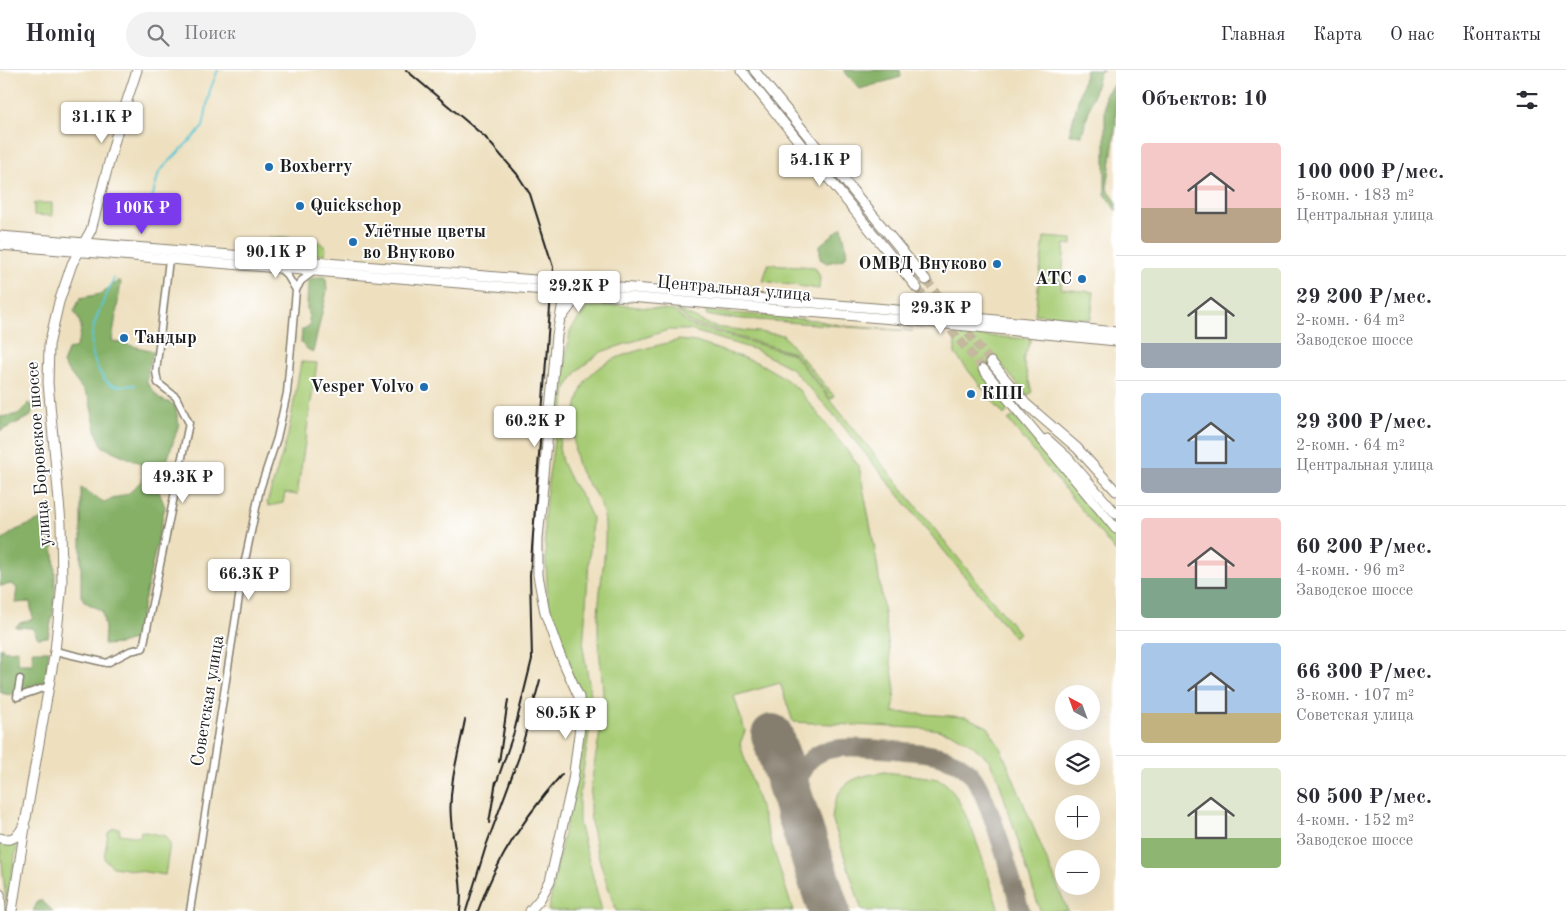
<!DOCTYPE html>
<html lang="ru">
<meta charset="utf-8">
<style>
body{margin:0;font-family:"Old Standard TT",serif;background:#f2f2f3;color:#2b2b33;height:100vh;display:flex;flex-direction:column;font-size:19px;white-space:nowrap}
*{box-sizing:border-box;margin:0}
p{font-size:16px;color:#7c7c81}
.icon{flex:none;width:28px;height:28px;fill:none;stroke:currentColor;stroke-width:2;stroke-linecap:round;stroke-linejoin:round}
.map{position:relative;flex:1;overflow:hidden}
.side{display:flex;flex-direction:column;background:#fff;width:450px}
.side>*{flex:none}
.needle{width:32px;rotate:319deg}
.tools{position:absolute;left:1055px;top:615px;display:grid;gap:10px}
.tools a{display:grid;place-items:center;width:45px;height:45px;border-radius:50%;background:#fff;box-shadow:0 5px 20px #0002;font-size:25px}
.price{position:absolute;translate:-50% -42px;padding:0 11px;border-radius:5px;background:#fff;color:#222;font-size:16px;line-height:32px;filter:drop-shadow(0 1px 2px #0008)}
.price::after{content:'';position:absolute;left:50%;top:30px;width:15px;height:11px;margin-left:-8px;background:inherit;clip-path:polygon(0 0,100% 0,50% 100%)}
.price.on{background:#7c3aed;color:#fff}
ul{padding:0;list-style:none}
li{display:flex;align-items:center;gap:15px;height:125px;padding:0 25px}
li+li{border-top:1px solid #e1e1e2}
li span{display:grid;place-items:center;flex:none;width:140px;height:100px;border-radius:5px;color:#555}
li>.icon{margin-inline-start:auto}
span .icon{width:60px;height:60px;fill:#fffc;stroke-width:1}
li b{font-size:21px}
h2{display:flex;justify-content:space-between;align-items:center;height:60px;padding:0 25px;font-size:21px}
header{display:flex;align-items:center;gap:30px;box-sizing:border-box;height:70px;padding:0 25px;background:#fff;border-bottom:1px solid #e1e1e2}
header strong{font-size:24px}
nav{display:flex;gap:28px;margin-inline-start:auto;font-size:18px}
.search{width:350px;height:45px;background:#f2f2f3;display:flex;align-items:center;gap:12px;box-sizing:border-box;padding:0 18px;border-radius:28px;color:#7c7c81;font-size:19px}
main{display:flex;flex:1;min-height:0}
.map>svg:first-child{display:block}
.green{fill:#a7cc75;stroke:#627448}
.forest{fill:#85b066;stroke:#506641}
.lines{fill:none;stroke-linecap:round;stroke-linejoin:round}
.stream{stroke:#5bc6d5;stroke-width:2}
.taxiway{stroke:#857e6e;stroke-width:18}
.runway{stroke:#857e6e;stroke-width:42}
.secondary-tunnel{stroke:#c4b99e;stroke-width:9;stroke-dasharray:9 4.5;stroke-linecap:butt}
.street-casing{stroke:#857e6e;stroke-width:9}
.secondary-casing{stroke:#857e6e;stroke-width:11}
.street{stroke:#fff;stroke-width:6}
.secondary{stroke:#fff;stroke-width:9}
.rail{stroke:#1c1c1c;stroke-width:2}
.poi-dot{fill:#1f6fb2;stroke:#fff;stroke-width:2}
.labels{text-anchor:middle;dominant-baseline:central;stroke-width:4;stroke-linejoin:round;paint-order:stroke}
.poi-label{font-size:18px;font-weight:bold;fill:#1c1c1c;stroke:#fff;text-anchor:start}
.street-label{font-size:18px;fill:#1c1c1c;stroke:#fff}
</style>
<header>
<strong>Homiq</strong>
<div class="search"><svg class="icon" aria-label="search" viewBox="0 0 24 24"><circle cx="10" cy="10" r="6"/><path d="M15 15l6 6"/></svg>Поиск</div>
<nav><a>Главная</a><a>Карта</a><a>О нас</a><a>Контакты</a></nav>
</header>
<main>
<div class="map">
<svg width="1116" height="841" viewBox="0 0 1116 841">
<rect width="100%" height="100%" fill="#fff"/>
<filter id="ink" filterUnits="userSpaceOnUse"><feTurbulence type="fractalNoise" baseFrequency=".02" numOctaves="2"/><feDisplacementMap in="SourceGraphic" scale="10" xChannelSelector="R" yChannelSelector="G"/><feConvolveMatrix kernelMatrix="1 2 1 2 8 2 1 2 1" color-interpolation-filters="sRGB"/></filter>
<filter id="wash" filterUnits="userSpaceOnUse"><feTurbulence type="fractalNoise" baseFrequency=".0096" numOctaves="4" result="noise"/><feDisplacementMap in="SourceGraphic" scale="20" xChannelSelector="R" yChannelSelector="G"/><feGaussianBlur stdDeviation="1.12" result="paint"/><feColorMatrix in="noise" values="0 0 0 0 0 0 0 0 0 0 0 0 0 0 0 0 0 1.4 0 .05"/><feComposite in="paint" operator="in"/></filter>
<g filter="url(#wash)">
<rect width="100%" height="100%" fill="#eee0bf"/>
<!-- green -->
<path class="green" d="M34,133H52V146L34,145Z
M278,167L319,171L326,178L325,185L263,181L264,174L270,168Z
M1044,167L1072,169V175L1065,174L1061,219L1094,222L1091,249L1035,244Z
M768,194L815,197L820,207L819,219L763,211Z
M620,235L674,241L690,255L793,284L1019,563L1014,567L833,344L791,298L756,280L690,260H668L601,282L579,299L566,318L559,378L562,392L571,411L584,430L592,448L583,578L593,636L579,728V753L602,841H548L574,713L584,643L548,537L544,450L547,419L570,261L587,237Z
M675,239L715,257L783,265L834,326L831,329L794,283L691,253Z
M705,241L815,250L848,257L913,261L716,247L707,245Z
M968,265L1031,269L1023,290L1032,322L1027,326L996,288L980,301L1010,339L1004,345L955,284V269L959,266Z
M679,270L696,272L759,293L783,307L799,320L859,396L875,480L895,620L893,642L966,647L988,657L1001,679L1068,841H1040L999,711L989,690L971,674L954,664L933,659L793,652L780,613L734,626L745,661L740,674L793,841H616C606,808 590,770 590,735C590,702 601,669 603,637C604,610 598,584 598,557C597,523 607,489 605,455C604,436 595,423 584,408C569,385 572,341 583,316C596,286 650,278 679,270Z
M301,292L317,293L297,425L285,423L283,433L269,436L267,433L288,365Z
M1014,346L1116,470V482L1008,350Z
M885,702C898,704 933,706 942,711C966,724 990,814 999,841H862L832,748C836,711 853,707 885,702Z
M113,758H119L120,764L140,767L141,761L165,766L170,774L165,805L113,797L104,789L108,763Z
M18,771L6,834L0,773Z"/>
<!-- forest -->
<path class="forest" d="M843,0H900L901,7L860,19Z
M1086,0H1104L1100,2L1082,65H1069Z
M1116,11V54L1107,119L1116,131V141L1105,124V25Z
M842,157L847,183L844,189L827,193L820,189V175Z
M317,207H326L327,221L313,282L307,279L301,273L302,260L310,255L307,238L308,210Z
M119,210L121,212L112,271L154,281L148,299L147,313L160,329L175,335L179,354L158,419L165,437L141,545L139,568L120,574L104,575L105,559L102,541L85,532L81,526V418L104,432L129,423L143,409L140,393L103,377L97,364L89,328L63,294L68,280L76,277C82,262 83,254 74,241L80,228L101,224Z
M28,333L33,336L31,346L0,361V347C13,345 22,346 28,333Z
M50,446C55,490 59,523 48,567L38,568L32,558L15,557L20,553L33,549L30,532L15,533L17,518L12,514L0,516V471L16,460Z
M2,577L4,581L18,580V594H33L32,581H49L45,616C32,620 13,629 0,622V578Z
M38,831H42L53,841H33Z"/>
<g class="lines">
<!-- stream -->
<path class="stream" d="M147,148L159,102L203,57L210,20L218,0
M114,208C101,239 81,266 98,299C108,319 114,316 135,315"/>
<!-- taxiway -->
<path class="taxiway" d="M797,741C793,668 840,676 894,680C921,683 948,682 969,702C989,722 1012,811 1021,841"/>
<!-- runway -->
<path class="runway" d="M772,665L829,841"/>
</g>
</g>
<g filter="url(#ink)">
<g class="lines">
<!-- secondary-tunnel -->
<path class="secondary-tunnel" d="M926,210L991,292
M917,218L983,299"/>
<defs>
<path id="street" d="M279,198L287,205L296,220
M55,581L107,593L130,581L143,578L189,353L176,327L158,313L156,302L169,189
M20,609L17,627L49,616
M190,841L244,495L260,419L277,368L287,323L296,220L301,211L313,202"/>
<path id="secondary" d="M741,0L917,218
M754,0L926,210
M0,166L887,239L1116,262
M0,175L905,250L1116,271
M562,247L573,232L587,225
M991,292L1026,334L1077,378L1116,421
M983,299L1116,459
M1047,369L1067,387L1116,444
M0,768C16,773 22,761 26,748L55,581L62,513L61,453L48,313L49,275L59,232L72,194L91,160L119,55L137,0
M0,824L1,841
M12,841L25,757
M530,841L540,829L550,811L573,710L581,649L579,627L558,580L545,543L538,505V469L557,265L566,216"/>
</defs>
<!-- street casing -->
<use href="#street" class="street-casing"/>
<!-- secondary casing -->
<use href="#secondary" class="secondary-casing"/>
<!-- street -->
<use href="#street" class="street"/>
<!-- secondary -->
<use href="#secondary" class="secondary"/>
<!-- rail -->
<path class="rail" d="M406,0L485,67L517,104L530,124L553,197L530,505L532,589L514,662L495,717
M499,692L508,630
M489,753L496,711
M460,841C464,810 453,780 451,749C448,716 459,682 465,650
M466,841L486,776L519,687L540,610
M478,841C496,789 526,745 562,704"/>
</g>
</g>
<!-- markers -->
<g class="poi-dot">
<circle cx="269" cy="97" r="5"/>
<circle cx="300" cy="136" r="5"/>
<circle cx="353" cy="172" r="5"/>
<circle cx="997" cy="194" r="5"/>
<circle cx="1082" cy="209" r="5"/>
<circle cx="124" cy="268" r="5"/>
<circle cx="424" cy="317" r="5"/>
<circle cx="971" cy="324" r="5"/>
</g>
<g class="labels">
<!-- poi labels -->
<g class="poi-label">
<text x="279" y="97">Boxberry</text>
<text x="310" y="136">Quickschop</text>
<text x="363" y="162">Улётные цветы<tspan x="363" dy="21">во Внуково</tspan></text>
<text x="987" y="194" text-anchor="end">ОМВД Внуково</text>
<text x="1072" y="209" text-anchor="end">АТС</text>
<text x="134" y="268">Тандыр</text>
<text x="414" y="317" text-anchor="end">Vesper Volvo</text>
<text x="981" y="324">КПП</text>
</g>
<!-- street labels -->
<g class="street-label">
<text transform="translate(734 219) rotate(5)">Центральная улица</text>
<text transform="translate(39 384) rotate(-94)">улица Боровское шоссе</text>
<text transform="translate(208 631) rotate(-81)">Советская улица</text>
</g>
</g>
</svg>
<div class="tools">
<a><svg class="needle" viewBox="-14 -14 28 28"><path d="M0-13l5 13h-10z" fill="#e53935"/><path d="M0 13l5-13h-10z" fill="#7c7c81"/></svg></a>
<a><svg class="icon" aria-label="layers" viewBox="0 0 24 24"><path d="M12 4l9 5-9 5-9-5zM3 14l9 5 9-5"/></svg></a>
<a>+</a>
<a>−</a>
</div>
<b class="price" style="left:102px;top:74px">31.1K ₽</b>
<b class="price" style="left:820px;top:117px">54.1K ₽</b>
<b class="price on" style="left:142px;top:165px">100K ₽</b>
<b class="price" style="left:276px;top:209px">90.1K ₽</b>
<b class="price" style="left:579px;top:243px">29.2K ₽</b>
<b class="price" style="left:941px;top:265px">29.3K ₽</b>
<b class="price" style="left:535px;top:378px">60.2K ₽</b>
<b class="price" style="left:183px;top:434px">49.3K ₽</b>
<b class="price" style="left:249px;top:531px">66.3K ₽</b>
<b class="price" style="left:566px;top:670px">80.5K ₽</b>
</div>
<section class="side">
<h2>Объектов: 10<svg class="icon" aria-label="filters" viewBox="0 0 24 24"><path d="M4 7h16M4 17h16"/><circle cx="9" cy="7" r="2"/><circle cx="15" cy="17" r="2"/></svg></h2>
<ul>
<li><span style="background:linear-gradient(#f6c9c9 65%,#b9a48a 0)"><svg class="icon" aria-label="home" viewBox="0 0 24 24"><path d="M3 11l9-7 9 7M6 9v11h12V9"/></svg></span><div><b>100 000 ₽/мес.</b><p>5-комн. · 183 m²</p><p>Центральная улица</p></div></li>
<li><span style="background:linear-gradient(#dfe7d0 75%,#9aa5b1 0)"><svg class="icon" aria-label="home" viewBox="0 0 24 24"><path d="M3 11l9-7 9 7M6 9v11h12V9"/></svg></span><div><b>29 200 ₽/мес.</b><p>2-комн. · 64 m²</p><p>Заводское шоссе</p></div></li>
<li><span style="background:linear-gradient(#a9c7e8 75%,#9aa5b1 0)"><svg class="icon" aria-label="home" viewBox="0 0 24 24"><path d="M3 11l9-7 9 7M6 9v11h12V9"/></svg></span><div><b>29 300 ₽/мес.</b><p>2-комн. · 64 m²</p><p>Центральная улица</p></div></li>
<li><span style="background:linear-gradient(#f6c9c9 60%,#7fa58c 0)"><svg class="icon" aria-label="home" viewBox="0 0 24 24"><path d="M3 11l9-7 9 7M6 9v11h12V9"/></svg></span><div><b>60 200 ₽/мес.</b><p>4-комн. · 96 m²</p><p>Заводское шоссе</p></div></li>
<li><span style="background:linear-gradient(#a9c7e8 70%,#c2b280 0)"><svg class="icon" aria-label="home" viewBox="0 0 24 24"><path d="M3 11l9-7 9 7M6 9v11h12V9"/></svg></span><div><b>66 300 ₽/мес.</b><p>3-комн. · 107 m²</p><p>Советская улица</p></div></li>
<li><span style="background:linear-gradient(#dfe7d0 70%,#8fb573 0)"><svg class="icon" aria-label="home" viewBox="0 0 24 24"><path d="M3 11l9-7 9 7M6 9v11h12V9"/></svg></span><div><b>80 500 ₽/мес.</b><p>4-комн. · 152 m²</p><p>Заводское шоссе</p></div></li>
</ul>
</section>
</main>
